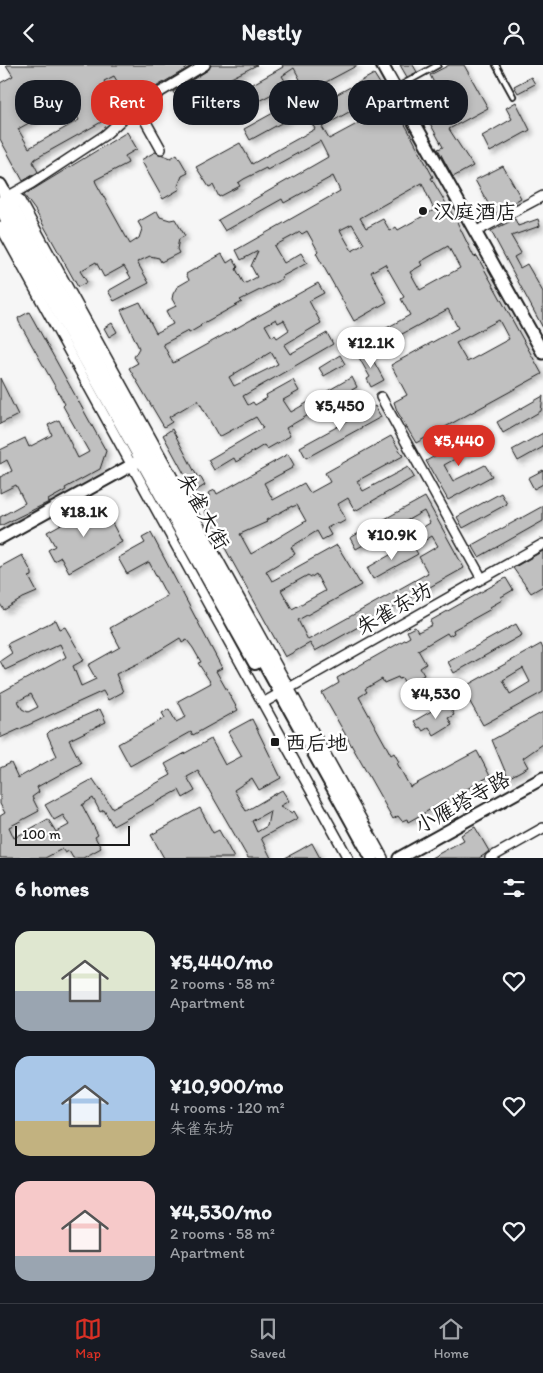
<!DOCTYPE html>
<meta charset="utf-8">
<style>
body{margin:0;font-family:Itim,"LXGW WenKai TC",sans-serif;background:#20242c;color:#f1f3f6;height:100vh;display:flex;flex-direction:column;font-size:19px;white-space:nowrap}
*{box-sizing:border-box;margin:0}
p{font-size:16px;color:#9ea1a6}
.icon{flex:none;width:28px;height:28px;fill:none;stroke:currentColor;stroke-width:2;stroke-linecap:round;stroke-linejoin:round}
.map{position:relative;height:793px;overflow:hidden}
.sheet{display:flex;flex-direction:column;background:#171b24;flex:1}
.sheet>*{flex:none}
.banner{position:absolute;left:15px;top:15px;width:514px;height:45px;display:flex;gap:10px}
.scale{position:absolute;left:15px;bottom:12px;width:115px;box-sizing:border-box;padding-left:5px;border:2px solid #1c1c1c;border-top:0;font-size:14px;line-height:18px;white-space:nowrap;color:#1c1c1c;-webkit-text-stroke:4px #fff;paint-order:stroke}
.price{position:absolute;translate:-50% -42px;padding:0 11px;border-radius:18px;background:#fff;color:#222;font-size:16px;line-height:32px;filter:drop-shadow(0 1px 2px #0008)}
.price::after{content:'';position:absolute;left:50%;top:30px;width:15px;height:11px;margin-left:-8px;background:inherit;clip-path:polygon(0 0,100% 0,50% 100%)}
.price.selected{background:#d93025;color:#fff}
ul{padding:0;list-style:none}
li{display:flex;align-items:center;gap:15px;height:125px;padding:0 15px}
li span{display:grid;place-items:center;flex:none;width:140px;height:100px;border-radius:15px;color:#555}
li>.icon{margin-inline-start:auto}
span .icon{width:60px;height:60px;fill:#fffc;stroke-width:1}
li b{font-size:21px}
h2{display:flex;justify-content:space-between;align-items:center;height:60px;padding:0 15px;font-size:21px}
.chip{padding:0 18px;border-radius:20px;background:#171b24;box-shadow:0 2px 8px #0003;font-size:18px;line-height:45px}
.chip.selected{background:#d93025;color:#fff}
header{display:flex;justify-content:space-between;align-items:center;height:65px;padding:0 15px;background:#171b24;font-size:22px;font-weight:800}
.menu{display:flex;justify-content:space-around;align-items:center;height:70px;border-top:1px solid #363941;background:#171b24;font-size:14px;color:#9ea1a6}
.menu a{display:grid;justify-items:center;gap:2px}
.menu .selected{color:#d93025}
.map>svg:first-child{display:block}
.building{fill:#c0c0c0;stroke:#1c1c1c;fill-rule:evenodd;filter:url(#shadow)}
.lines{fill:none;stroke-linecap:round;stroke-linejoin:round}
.service-casing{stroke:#1c1c1c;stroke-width:8}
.minor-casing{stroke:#1c1c1c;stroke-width:12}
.tertiary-casing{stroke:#1c1c1c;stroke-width:15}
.secondary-casing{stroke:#1c1c1c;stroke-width:16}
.service{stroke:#fff;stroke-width:4.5}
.minor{stroke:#fff;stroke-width:9}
.tertiary{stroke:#fff;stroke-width:11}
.secondary{stroke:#fff;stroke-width:12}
.poi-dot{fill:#1c1c1c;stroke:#fff;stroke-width:2}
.labels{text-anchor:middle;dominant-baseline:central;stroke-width:5;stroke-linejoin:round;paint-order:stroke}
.poi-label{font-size:21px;fill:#1c1c1c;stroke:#fff;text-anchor:start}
.street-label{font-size:21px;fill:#1c1c1c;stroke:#fff}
</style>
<header><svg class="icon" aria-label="back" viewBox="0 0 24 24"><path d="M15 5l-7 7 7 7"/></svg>Nestly<svg class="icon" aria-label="person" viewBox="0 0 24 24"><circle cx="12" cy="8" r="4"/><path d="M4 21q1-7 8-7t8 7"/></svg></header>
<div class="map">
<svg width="543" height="793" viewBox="0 0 543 793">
<defs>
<filter id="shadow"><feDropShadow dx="3.5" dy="3.5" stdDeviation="2.5" flood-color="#0004"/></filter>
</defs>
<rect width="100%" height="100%" fill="#f6f6f6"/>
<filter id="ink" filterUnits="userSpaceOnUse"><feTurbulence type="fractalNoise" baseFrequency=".02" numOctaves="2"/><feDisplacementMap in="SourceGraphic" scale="10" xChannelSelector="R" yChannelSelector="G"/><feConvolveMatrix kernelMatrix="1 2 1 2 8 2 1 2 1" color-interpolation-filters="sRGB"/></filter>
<g filter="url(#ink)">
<!-- building -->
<path class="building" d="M6,0H193L120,43L121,46L35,94L33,97L38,107L23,116L0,74V18L13,11ZM114,11L121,23L110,28L104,16ZM69,36L79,55L29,83L18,64Z
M211,0H257L213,22L209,16L191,26L193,29L187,32L185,29L177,33L173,27L208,5Z
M282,0H358L311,25L309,21L305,24L294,3L282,11L287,19L284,23L229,51L221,37L283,2Z
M400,0H413L417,7L407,12Z
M449,0H464L488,43L449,64L473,101L453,112L438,84L443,82L415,31L435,20L430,10Z
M374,9L407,63L433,112L431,113L457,157L474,192L477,191L542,309L416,378L397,346L394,337L407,330L391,300L458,263L448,244L380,281L374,270L410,250L401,234L404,232L385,199L371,207L387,237L354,256L316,188L318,186L307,166L302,169L300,167L274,181L284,198L301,188L307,198L281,212L282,214L240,235L242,237L200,260L201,261L189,268L188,266L163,279L173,298L318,218L324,228L309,236L321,258L284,280L290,289L327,268L333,279L243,331L248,340L253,337L255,340L267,333L266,330L293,315L299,326L283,335L291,347L352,312L357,322L286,363L290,371L267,384L264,380L236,397L234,393L214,405L208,395L263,363L256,352L219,372L198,335L169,352L172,357L164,362L129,303L138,298L134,292L139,283L121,245L140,237L156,268L173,259L166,246L176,241L172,234L173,229L177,222L189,215L186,209L222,189L227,198L233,194L238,202L236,204L244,219L257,212L251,201L258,186L241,195L236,185L340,126L333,111L284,138L282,134L225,166L218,155L328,92L320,76L267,105L266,103L244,114L238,118L240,121L219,132L213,120L209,122L196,102L240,78L252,99L315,64L306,47L297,52L296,50L250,75L244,64L293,37L296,43L308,37L312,43ZM374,33L381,46L329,74L322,62ZM422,118L434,145L398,165L396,162L390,166L383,154L366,163L360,153ZM352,159L364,179L352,186L340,165ZM448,181L460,203L420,225L410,207L422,200L420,197ZM276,254L278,258L284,255L289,265L277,273L275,270L272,272L265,260ZM499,255L509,274L467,297L456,278ZM271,287L278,299L234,321L229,312Z
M531,12L535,19L518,28L514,21Z
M155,37L158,41L148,47L146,43Z
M516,37L530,65L490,87L482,71L512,54L506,43Z
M127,67L137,84L125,91L128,98L95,115L96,118L130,179L139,173L142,164L138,157L157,146L160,152L170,155L175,154L185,171L179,174L177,184L179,188L161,197L159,193L150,191L137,197L149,218L114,236L108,226L131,213L124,201L104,212L96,197L80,206L87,217L78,222L35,145L24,130Z
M155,87L171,93L177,89L188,108L182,111L178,121L180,124L163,134L141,95Z
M503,101L521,133L494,149L475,115Z
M515,154L518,161L538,154L540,161L511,171L521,188L514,192L520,203L527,199L543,227V263L491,166Z
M29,247L106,386L100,404L65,423L66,425L48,435L49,437L0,461V452L25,438L16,420L0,428V412L12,406L7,395L0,399V385L25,373L29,382L52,370L48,360L59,355L78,393L89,387L63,341L65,339L61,332L19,257L18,253Z
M112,258L117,267L109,272L104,263Z
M368,286L384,315L371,322L367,314L370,312L358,291Z
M340,290L345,299L324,311L319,303Z
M0,313L18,350L0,359Z
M543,331L541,346L503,368L497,357Z
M375,341L381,352L306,393L300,382Z
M172,364L198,413L200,411L205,420L194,427L163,370Z
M483,364L489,375L444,400L453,416L485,400L492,411L448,435L426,396Z
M543,368V382L518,396L512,385Z
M391,371L403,391L357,416L363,426L408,402L414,412L355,446L348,433L338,439L346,455L339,459L338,457L327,463L331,470L322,475L317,466L291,482L295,489L266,506L272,516L337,480L361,520L298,555L308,575L428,508L419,492L438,481L432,471L416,481L410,470L430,458L424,446L356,484L350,473L425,432L464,503L315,586L310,578L285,592L204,445L207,440L205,435L210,432L208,428L215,425L217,429L288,389L294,400L292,403L264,418L273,435L304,418L310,428L330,417L325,408ZM297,440L306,456L251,489L240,469L267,457L266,455L292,441V442ZM316,509L325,526L292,544L281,525L308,510L310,513Z
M543,405V419L534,424L528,413Z
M501,428L507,439L463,463L457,452Z
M101,437L122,477L69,507L61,492L54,496L48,485L55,481L47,467Z
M543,441V456L479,492L472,480Z
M151,468L222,603L216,606L238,645L193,670L191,667L130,701L118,679L165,653L162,648L169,644L176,657L186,652L178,636L211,618L198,598L201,597L193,583L187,575L182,578L180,573L141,597L116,609L123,627L108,635L103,626L0,673V628L66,592L60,579L5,605L0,596L12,588L7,579L56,555L60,564L65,562L84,595L73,601L81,621L96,614L88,600L120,582L110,563L167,531L149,497L127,509L118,493L145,478L142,473ZM31,629L38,642L28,647L22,644L18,636Z
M411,478L418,489L373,514L367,503Z
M543,486V521L531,528L513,503Z
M22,490L32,508V511L29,512L37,527L23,533L4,545L0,539V502Z
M506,513L513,525L501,532L502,535L490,542L491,544L453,565L454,568L449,571L447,568L418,585L426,599L420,603L424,610L406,620L402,613L399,614L398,612L384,618L382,614L365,624L367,627L359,632L391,690L394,688L399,697L397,698L410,722L477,686L490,711L408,757L407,754L402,756L398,751L393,754L322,628L339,618L337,613L410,572L407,566L415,562L418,567L432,560L430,556Z
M516,559L522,570L454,608L448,597Z
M541,579L543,584V627L483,660L462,623ZM523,603L530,617L510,629L503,615Z
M447,637L454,650L448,653L452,660L434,671L429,662L423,666L420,662L418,663L414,656Z
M100,644L106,657L69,675L81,698L37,722L39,727L32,732L39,746L9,762L14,773L48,754L56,767L69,760L63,750L54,755L45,740L93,714L112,743L171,710L165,699L211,674L225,700L242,691L228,667L252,654L281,713L259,725L252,713L234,725L246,746L282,725L289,736L280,741L292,748L294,746L298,753L261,773L271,793H248L198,706L187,712L195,726L183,733L179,725L113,761L104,745L100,747L93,733L82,740L98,770L95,772L101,783L83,793H73L69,786L65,788L62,784L45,793H0V751L5,748L0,739V703L11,698L18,713L57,691L47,669L50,666ZM270,746L267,761L257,767L252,756Z
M543,647V679L523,693L528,702L508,713L492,675Z
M200,743L213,768L219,765L234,793H164L151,770Z
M475,762L489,786L484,790L479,793H431L464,775L461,770Z
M312,778L320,793H285L300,785Z"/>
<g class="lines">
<defs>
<path id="service" d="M496,0L513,31
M396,23L438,0"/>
<path id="minor" d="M137,41L161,84
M7,132L19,134L383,793
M0,136L32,118L105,70L137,41L205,0
M0,161L348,793
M475,167L543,131
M381,332L482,514
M263,638L543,479
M490,793L543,763"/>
<path id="tertiary" d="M382,0L543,288
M0,473L141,395
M399,793L543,713"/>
<path id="secondary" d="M0,120L372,793
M0,142L255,598"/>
</defs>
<!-- service casing -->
<use href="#service" class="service-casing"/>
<!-- minor casing -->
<use href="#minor" class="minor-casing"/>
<!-- tertiary casing -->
<use href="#tertiary" class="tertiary-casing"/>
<!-- secondary casing -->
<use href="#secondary" class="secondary-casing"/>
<!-- service -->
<use href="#service" class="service"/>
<!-- minor -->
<use href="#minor" class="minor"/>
<!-- tertiary -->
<use href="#tertiary" class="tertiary"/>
<!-- secondary -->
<use href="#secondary" class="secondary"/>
</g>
</g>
<!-- markers -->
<g class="poi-dot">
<circle cx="423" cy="146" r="5"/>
<rect x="270" y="672" width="10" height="10" rx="2.5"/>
</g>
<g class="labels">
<!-- poi labels -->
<g class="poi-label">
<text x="433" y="146">汉庭酒店</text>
<text x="285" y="677">西后地</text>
</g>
<!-- street labels -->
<g class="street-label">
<text transform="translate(204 446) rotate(61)">朱雀大街</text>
<text transform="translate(394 543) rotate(-30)">朱雀东坊</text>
<text transform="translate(462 737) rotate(-29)">小雁塔寺路</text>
</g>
</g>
</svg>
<div class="scale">100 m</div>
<b class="price" style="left:371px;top:304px">¥12.1K</b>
<b class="price" style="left:340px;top:367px">¥5,450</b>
<b class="price selected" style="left:459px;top:402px">¥5,440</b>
<b class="price" style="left:84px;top:473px">¥18.1K</b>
<b class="price" style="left:392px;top:496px">¥10.9K</b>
<b class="price" style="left:436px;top:655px">¥4,530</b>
<div class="banner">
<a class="chip">Buy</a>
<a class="chip selected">Rent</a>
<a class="chip">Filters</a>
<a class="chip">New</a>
<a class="chip">Apartment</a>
</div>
</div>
<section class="sheet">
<h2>6 homes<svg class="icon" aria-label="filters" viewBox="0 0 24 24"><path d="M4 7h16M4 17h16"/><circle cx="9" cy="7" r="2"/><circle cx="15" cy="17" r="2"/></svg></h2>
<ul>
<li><span style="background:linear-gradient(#dfe7d0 60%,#9aa5b1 0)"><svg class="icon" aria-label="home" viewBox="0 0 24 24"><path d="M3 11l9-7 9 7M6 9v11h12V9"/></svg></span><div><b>¥5,440/mo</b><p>2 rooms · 58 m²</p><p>Apartment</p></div><svg class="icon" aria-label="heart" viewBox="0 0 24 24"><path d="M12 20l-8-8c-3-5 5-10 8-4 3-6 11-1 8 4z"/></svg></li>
<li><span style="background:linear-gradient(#a9c7e8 65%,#c2b280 0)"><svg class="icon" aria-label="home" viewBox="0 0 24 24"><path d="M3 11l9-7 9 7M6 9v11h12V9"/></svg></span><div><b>¥10,900/mo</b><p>4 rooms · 120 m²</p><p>朱雀东坊</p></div><svg class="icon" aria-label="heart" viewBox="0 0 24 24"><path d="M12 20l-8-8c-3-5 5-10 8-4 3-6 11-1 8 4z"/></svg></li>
<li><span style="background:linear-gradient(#f6c9c9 75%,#9aa5b1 0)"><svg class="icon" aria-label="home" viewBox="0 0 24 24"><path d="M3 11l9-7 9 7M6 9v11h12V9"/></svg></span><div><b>¥4,530/mo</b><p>2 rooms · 58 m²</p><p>Apartment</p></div><svg class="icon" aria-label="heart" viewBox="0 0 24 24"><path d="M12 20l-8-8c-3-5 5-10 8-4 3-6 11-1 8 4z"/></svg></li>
</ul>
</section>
<nav class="menu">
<a class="selected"><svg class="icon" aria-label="map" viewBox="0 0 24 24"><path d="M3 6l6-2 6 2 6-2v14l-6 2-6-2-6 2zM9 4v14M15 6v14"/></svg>Map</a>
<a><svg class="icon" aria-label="saved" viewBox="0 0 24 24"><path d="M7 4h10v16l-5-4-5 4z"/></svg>Saved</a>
<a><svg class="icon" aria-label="home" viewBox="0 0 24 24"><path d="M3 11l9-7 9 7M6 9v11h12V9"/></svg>Home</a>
</nav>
